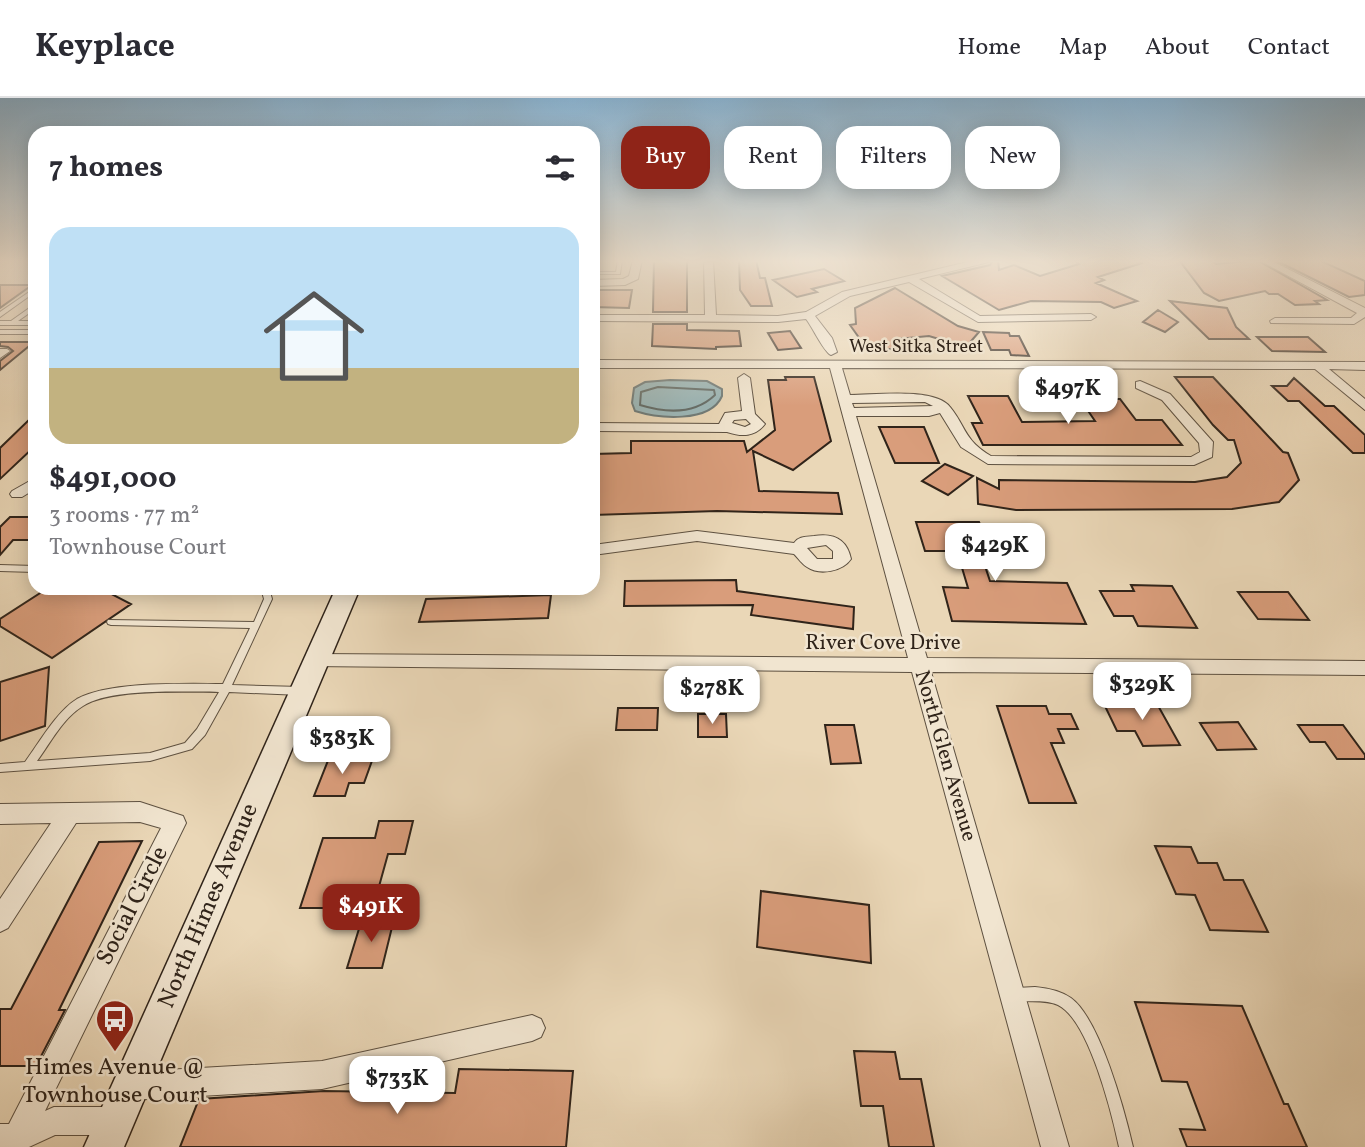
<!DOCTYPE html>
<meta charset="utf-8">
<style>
body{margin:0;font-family:Vollkorn,serif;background:#f7f7f7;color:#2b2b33;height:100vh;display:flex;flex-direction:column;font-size:26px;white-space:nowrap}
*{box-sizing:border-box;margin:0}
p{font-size:23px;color:#7c7c81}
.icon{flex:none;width:38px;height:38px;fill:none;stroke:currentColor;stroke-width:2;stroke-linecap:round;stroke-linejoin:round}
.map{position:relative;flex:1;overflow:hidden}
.panel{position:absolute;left:28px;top:28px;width:572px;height:469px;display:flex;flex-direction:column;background:#fff;border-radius:21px;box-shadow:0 4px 18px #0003}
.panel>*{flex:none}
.guide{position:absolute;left:621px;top:28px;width:639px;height:63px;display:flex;gap:14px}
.price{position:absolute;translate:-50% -60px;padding:0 16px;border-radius:14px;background:#fff;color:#222;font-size:23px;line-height:46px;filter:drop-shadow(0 2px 4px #0008)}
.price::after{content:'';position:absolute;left:50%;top:42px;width:21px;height:16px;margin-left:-10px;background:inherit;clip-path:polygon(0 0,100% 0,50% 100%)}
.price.selected{background:#8f2418;color:#fff}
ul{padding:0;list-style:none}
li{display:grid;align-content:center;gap:14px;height:371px;padding:0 21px}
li+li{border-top:2px solid #e1e1e2}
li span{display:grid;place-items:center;height:217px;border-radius:21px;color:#555}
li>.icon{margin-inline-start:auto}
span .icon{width:126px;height:126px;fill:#fffc;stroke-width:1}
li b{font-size:30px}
h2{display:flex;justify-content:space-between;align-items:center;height:84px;padding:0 21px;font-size:30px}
.pill{padding:0 24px;border-radius:21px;background:#fff;box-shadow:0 4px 18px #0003;font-size:24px;line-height:63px}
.pill.selected{background:#8f2418;color:#fff}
header{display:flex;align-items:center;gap:42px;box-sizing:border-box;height:98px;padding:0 35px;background:#fff;border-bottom:2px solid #e1e1e2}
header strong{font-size:33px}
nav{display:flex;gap:38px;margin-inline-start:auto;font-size:24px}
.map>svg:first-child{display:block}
.water{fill:#9cb7b8;stroke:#717c79;stroke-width:2}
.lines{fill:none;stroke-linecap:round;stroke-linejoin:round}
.shore{stroke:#666e69;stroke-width:2}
.building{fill:#d99d7b;stroke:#30241a;stroke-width:2}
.lane-casing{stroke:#5e5141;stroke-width:2}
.street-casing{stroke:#5e5141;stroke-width:2}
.secondary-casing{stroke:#30241a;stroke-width:3}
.lane{fill:#f1e5d0;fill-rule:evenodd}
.street{fill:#f1e5d0;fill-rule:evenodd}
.secondary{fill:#f1e5d0;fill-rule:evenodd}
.labels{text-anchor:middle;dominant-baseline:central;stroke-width:5;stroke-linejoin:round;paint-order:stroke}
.far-street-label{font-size:18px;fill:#30241a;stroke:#f1e5d0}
.street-label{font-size:21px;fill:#30241a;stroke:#f1e5d0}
.near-street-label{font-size:24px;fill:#30241a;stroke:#f1e5d0}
.near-poi-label{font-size:24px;fill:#30241a;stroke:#f1e5d0}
</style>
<header>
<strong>Keyplace</strong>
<nav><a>Home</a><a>Map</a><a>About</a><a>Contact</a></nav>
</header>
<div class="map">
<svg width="1365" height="1049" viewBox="0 0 1365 1049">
<rect width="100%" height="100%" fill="#ead7b7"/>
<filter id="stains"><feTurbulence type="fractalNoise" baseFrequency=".00286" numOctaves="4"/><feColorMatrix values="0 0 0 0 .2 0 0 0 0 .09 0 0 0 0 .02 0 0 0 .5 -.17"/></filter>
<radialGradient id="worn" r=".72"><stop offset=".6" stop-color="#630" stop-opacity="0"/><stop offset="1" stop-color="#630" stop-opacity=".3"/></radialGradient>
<!-- water -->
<path class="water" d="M670,282L707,283L722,291V298C710,326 657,320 635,313L632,305L634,290L645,284Z"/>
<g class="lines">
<!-- shore -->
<path class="shore" d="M658,289L714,292L715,297C694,317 666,315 640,307L641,294Z"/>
</g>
<!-- building -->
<path class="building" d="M654,162H687V214H653Z
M739,162H756L760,180H765L772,208H751L740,192Z
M993,162H998L999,172L1014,167L1040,178L1079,166L1074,162H1141L1142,165L1098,179L1104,182L1096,185L1137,203L1114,210L1101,204L1031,203L999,212L942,178L990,167Z
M1179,162L1213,163L1216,166L1257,162L1327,202L1315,203L1319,206L1295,207L1278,196H1269L1265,193L1219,203L1204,195Z
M1275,162H1319L1365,183V197L1349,199Z
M824,171L844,183L812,191L817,194L797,199L773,182Z
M0,187H32L0,210Z
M895,190L958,228L979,234L966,249L929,238L896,241L903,250L877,252L874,248H865L850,227L856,226L855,210Z
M593,192H632L629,210L593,209Z
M1170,203L1227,210L1236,229L1249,241H1209Z
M1158,212L1178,224L1165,234L1143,224Z
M653,226H687V232L739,233L741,248L716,249V251L652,248Z
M790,233L801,250L778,252L768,235Z
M983,234L1009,235L1010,238H1019L1029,258L1011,257L1009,252H991Z
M1257,239H1308L1325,254L1272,253Z
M0,244H34L0,272V263L13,253L8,249L0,248Z
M785,279H814L831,343L793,372L753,353L759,393L838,395L842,416L717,413L593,417V356L631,355V343H744L747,354L775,332L768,282H786Z
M1175,279H1213L1283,354L1288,355L1299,382L1279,404L1232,411L1016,412L978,406L977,380L999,391V382L1195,384L1227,379L1241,365L1234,342H1228L1213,327Z
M1294,280L1325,308H1334L1365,337V355H1353L1299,303H1288L1272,288H1287Z
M968,298H1008L1022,324L1095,323L1080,301H1120L1136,322H1162L1182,347H983L972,325H982Z
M35,316V348L0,381V350Z
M879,329H924L939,365H895Z
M945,366L973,378L948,397L922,383Z
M10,419H35V442H13L0,457V429Z
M916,424H979L991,453H980L990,483L1067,485L1086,526L952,523L943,489L968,490L957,453H925Z
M736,482L737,493L854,509L853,531L751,517L753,507L624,508L625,483Z
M1131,487L1172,488L1197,530L1138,528L1133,518H1114L1100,493H1134Z
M48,490H100L131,506L52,560L0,528V521Z
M1238,494H1288L1309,522L1258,521Z
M551,497L548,520L419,524L426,501Z
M49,569L45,628L0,643V584Z
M1103,604H1156L1180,647L1143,648L1135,633H1117Z
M997,608H1046L1049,616H1071L1078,631H1058L1064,645H1051L1076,705H1029Z
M618,610H658L657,632H616Z
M698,616H726L727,639H698Z
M1238,624L1256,651L1217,652L1200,625Z
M825,627H854L861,665L831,666Z
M1298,627H1343L1365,657V661H1337L1325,644H1310Z
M329,660H373L364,685H349L345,698H314Z
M379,723H413L405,756H388L373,810H300L323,740H375Z
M142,743L59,912H65L36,968H0V911H11L99,744Z
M1155,748L1191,749L1198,765H1217L1224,782H1243L1268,834L1210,832L1195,797L1176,796Z
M761,793L869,807L871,865L757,849Z
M362,821H394L382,870H347Z
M1135,904L1242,908L1284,1006H1288L1307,1049H1187L1180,1031L1205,1032L1187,984L1162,983Z
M854,953L895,954L900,981H921L934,1049H889L883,1008H861Z
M459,971L573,973L566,1049H180L199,1001L324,993L455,995Z"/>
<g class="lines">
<defs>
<path id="lane" d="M618,162H622L620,176H593V174H616Z
M35,190V194L0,219V214Z
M35,206V211L18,223H35V227H0V223H11Z
M0,232H35V236H0Z
M0,251H7L10,253L0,260Z
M0,467L35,468V474L0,473Z
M261,490H269L272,501L232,587L301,589L304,590L306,593L304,596L301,597L229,594L205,637L192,651L150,663L0,674V666L25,664C39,645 57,613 77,601C110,583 185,586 223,586L250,530L111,527L108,526L107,524L108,522L254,524L264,501ZM219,594L197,631L185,645L150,655L37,663C51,644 63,620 83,608C110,590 186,594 219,594Z
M1035,889C1047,890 1061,893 1071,900C1100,921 1125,1014 1133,1049H1119C1112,1016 1089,922 1058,907C1042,900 1025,906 1010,901L1009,896L1010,891L1015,890Z"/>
<path id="street" d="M633,162H642L638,181L625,187L593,188V182L623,181L629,178Z
M704,162H713L716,217L778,218L806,214L842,194L976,162H990L989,164L919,181L980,218L1091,216L1096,219L1091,222L978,224L909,184L850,198L815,218L832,240L837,254L831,257C824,254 813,230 806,221L778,224L593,223V217H705Z
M1259,162H1270L1365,210V219L1354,226L1271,225L1270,223L1275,220H1351L1357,215Z
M593,262L1365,264V272L1329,271L1365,301V312L1315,271L842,270L850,297C874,297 935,289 950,309C967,330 963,341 991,358L1191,359L1200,354L1199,345L1162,302L1136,290V284L1140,283L1170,296L1213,344L1212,359L1194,367L988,366L961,349L940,315L929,318H856L927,560L1365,563V577L931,574L1069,1049H1041L912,574L310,568L307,563L310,558L316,556L908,560L830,270H593ZM925,304L933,308L854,310L852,305Z
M744,276L750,280L755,316L765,326C755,339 742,339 727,334L593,333V325L719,326L725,315L742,313L738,280ZM746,321L751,326L745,329L732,325L734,322Z
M35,380V391L22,399H12L10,396L12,393Z
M697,433L794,445C799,438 806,439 814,438C833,435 847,441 851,461C843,473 820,478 807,469C802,466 798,460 794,456L697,443L593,457V447ZM826,447L833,453V461H817L807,450Z
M140,704L183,718L186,725L45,1013L54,1009H116L126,1013L130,1023L126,1033L116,1037H55L29,1049H0V1026H9L161,730L140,724L76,725L8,830L0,834V801L51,725L0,726V706Z
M532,917L541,921L545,930L541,939L532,943L322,991L131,1002L121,998L117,988L121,978L131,974L322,963Z"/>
<path id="secondary" d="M336,490H360L124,1049H84Z"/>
</defs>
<!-- lane casing -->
<use href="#lane" class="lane-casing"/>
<!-- street casing -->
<use href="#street" class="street-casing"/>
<!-- secondary casing -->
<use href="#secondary" class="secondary-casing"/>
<!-- lane -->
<use href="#lane" class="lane"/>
<!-- street -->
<use href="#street" class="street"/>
<!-- secondary -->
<use href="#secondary" class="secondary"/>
</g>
<!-- sky -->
<linearGradient id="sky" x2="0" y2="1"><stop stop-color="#89b5d5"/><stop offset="0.53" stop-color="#f6eddf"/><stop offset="1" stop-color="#f6eddf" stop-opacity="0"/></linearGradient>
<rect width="1365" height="308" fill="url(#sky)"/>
<!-- icons -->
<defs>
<symbol id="bus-pin" viewBox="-11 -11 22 30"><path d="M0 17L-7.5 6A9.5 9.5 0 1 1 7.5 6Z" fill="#8f2418" stroke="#f1e5d0"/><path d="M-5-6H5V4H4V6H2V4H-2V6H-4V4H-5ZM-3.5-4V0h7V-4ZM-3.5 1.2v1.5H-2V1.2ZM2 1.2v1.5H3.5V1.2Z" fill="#fff"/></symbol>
</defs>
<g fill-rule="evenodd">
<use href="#bus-pin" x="93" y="899" width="44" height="60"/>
</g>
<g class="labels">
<!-- far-street labels -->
<g class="far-street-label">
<text x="916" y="249">West Sitka Street</text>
</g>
<!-- street labels -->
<g class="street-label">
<text x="883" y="545">River Cove Drive</text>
<text transform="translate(945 658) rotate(74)">North Glen Avenue</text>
</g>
<!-- near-street labels -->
<g class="near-street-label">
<text transform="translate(133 808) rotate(-63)">Social Circle</text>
<text transform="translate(209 808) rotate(-67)">North Himes Avenue</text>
</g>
<!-- near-poi labels -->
<g class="near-poi-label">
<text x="115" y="970">Himes Avenue @<tspan x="115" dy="28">Townhouse Court</tspan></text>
</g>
</g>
<rect width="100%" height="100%" filter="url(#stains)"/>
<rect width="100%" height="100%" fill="url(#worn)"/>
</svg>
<b class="price" style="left:1068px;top:328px">$497K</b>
<b class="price" style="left:995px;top:485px">$429K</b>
<b class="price" style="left:1142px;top:624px">$329K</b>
<b class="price" style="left:712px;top:628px">$278K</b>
<b class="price" style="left:342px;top:678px">$383K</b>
<b class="price selected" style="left:371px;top:846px">$491K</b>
<b class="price" style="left:397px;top:1018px">$733K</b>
<div class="guide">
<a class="pill selected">Buy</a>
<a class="pill">Rent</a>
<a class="pill">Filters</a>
<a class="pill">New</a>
</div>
<section class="panel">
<h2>7 homes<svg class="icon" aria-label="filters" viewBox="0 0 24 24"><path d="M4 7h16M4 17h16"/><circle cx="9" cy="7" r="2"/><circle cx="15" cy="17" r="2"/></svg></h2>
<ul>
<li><span style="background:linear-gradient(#bfe0f5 65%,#c2b280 0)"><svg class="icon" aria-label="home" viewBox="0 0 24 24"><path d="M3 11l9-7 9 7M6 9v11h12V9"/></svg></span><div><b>$491,000</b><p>3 rooms · 77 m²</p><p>Townhouse Court</p></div></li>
</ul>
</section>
</div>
